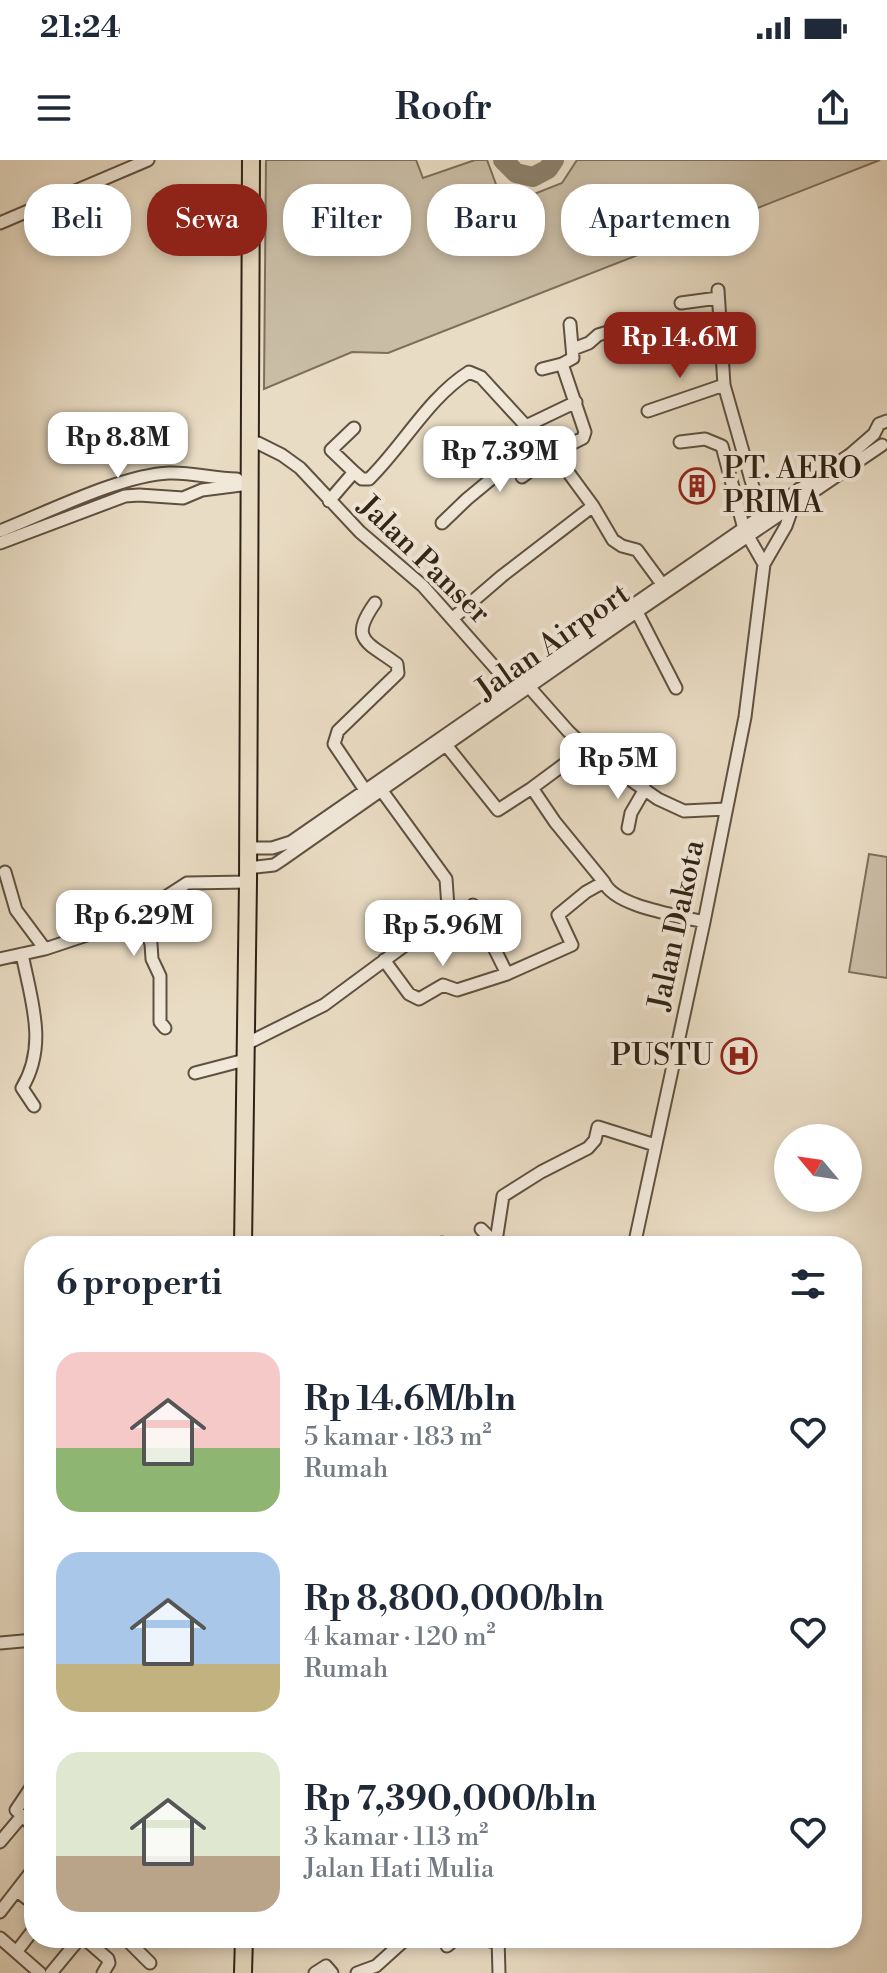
<!DOCTYPE html>
<html lang="id">
<meta charset="utf-8">
<style>
body{margin:0;font-family:"Libre Bodoni",serif;background:#f2f2f3;color:#1f2937;height:100vh;display:flex;flex-direction:column;font-size:30px;white-space:nowrap}
*{box-sizing:border-box;margin:0}
p{font-size:26px;color:#747a83}
.icon{flex:none;width:44px;height:44px;fill:none;stroke:currentColor;stroke-width:2;stroke-linecap:round;stroke-linejoin:round}
.map{position:relative;flex:1;overflow:hidden}
.sheet{position:absolute;left:24px;top:1076px;width:838px;height:712px;display:flex;flex-direction:column;background:#fff;border-radius:32px;box-shadow:0 4px 12px #0003}
.sheet>*{flex:none}
.guide{position:absolute;left:24px;top:24px;width:840px;height:72px;display:flex;gap:16px}
.needle{width:52px;rotate:299deg}
.buttons{position:absolute;left:774px;top:964px;display:grid;gap:16px}
.buttons a{display:grid;place-items:center;width:88px;height:88px;border-radius:50%;background:#fff;box-shadow:0 4px 12px #0003;font-size:40px}
.price{position:absolute;translate:-50% -68px;padding:0 18px;border-radius:16px;background:#fff;color:#222;font-size:26px;line-height:52px;filter:drop-shadow(0 2px 4px #0008)}
.price::after{content:'';position:absolute;left:50%;top:48px;width:24px;height:18px;margin-left:-12px;background:inherit;clip-path:polygon(0 0,100% 0,50% 100%)}
.price.on{background:#8f2418;color:#fff}
ul{padding:0;list-style:none}
li{display:flex;align-items:center;gap:24px;height:200px;padding:0 32px}
li span{display:grid;place-items:center;flex:none;width:224px;height:160px;border-radius:24px;color:#555}
li>.icon{margin-inline-start:auto}
span .icon{width:96px;height:96px;fill:#fffc;stroke-width:1}
li b{font-size:34px}
h2{display:flex;justify-content:space-between;align-items:center;height:96px;padding:0 32px;font-size:34px}
.chip{padding:0 28px;border-radius:32px;background:#fff;box-shadow:0 4px 12px #0003;font-size:28px;line-height:72px}
.chip.on{background:#8f2418;color:#fff}
.status{display:flex;justify-content:space-between;align-items:center;height:56px;padding:0 40px;background:#fff;direction:ltr}
.status svg{height:22px;fill:currentColor}
header{display:flex;justify-content:space-between;align-items:center;height:104px;padding:0 32px;background:#fff;font-size:36px;font-weight:600}
.map>svg:first-child{display:block}
.green{fill:#c9bda6;stroke:#7c705d;stroke-width:2}
.lines{fill:none;stroke-linecap:round;stroke-linejoin:round}
.taxiway{stroke:#8c806c;stroke-width:20}
.minor-casing{stroke:#5e5140;stroke-width:15}
.highway-casing{stroke:#2f2314;stroke-width:20}
.minor{stroke:#f1e8d9;stroke-width:11}
.highway{stroke:#e9dcc4;stroke-width:16}
.labels{text-anchor:middle;dominant-baseline:central;stroke-width:8;stroke-linejoin:round;paint-order:stroke}
.poi-label{font-size:30px;fill:#2f2314;stroke:#f1e8d9;text-anchor:start}
.street-label{font-size:30px;fill:#2f2314;stroke:#f1e8d9}
</style>
<div class="status"><b>21:24</b><svg viewBox="0 0 49 12"><path d="M0 12V9h3v3zM5 12V6h3v6zM10 12V3h3v9zM15 12V0h3v12zM26 1h20v11H26zM47 4h2v5h-2z"/></svg></div>
<header><svg class="icon" aria-label="menu" viewBox="0 0 24 24"><path d="M4 6h16M4 12h16M4 18h16"/></svg>Roofr<svg class="icon" aria-label="share" viewBox="0 0 24 24"><path d="M12 15V3M7 8l5-5 5 5M5 13v7h14v-7"/></svg></header>
<div class="map">
<svg width="887" height="1813" viewBox="0 0 887 1813">
<rect width="100%" height="100%" fill="#e9dcc4"/>
<filter id="stains"><feTurbulence type="fractalNoise" baseFrequency=".0025" numOctaves="4"/><feColorMatrix values="0 0 0 0 .2 0 0 0 0 .09 0 0 0 0 .02 0 0 0 .5 -.17"/></filter>
<radialGradient id="worn" r=".72"><stop offset=".6" stop-color="#630" stop-opacity="0"/><stop offset="1" stop-color="#630" stop-opacity=".3"/></radialGradient>
<!-- green -->
<path class="green" d="M266,0H416L423,18L475,0H487L504,46L562,23L577,0H880L388,193L352,192L264,229Z
M869,694L887,697V818L849,812Z"/>
<g class="lines">
<!-- taxiway -->
<path class="taxiway" d="M503,0L516,13L533,17L548,9L554,0"/>
<defs>
<path id="minor" d="M0,63L148,0
M718,130L724,225L761,355
M681,143L718,138
M573,189L589,183L598,175L634,164L657,170L718,161
M542,209L562,204
M648,251L724,225
M526,266L576,242
M354,268L331,290L354,312
M680,282L705,279L722,286L744,369L764,404
M258,283L282,295L300,308L360,372L423,426L513,528
M554,293L593,346L613,380L622,386L637,390L662,424
M522,317L548,297
M329,341L354,312L362,319H369C403,286 428,238 469,212L481,217L526,266L545,297L583,278L585,272L562,204L573,198L570,164
M442,363L467,339L536,282
M0,371C46,353 121,315 169,313C192,312 214,319 237,319
M0,383L125,336L139,335L183,338L202,330L249,324
M637,452L676,528
M452,459L502,416L593,346
M530,528L568,571L589,591L658,639L684,651L726,649
M446,585L498,650L532,628L555,662L604,722
M532,628L586,588
M365,630L334,584L338,571L398,513L397,504C366,481 349,480 375,443
M628,668L631,653L645,629
M248,688H272L291,682L851,294L874,274L879,264L887,261
M248,708L274,705L280,701L623,461L882,285
M5,712L16,750L45,789
M473,745L507,814L572,785L558,755L586,732L604,722C615,747 678,755 704,762
M141,752L151,784L152,799L160,816V862L165,868
M22,794C31,840 48,885 22,928L34,946
M0,799L45,789L99,771L153,745L187,723L248,722
M384,800L409,834L419,839L443,825L457,830L507,814
M252,881L324,845L416,777L419,765L448,747L446,719L382,631
M195,913L245,900
M481,1069L490,1078L505,1085
M496,1081L503,1036L541,1012L588,988L595,980L598,967L655,985
M442,1083L445,1086
M504,1086H520
M634,1086L704,762L745,557L764,404L786,366L799,329
M0,1483L34,1480
M34,1623L16,1650L34,1667
M0,1682L21,1657
M17,1731L34,1744
M0,1752L34,1708
M0,1778L40,1813
M84,1778L108,1799L109,1803L103,1813
M125,1778L150,1803
M478,1778L498,1783
M498,1778L499,1813
M447,1786L457,1778
M17,1791L34,1769
M51,1813L80,1778
M315,1813L326,1806L332,1813
M357,1813L376,1806L407,1778"/>
<path id="highway" d="M243,1086L248,722L251,0
M243,1813L244,1778"/>
</defs>
<!-- minor casing -->
<use href="#minor" class="minor-casing"/>
<!-- highway casing -->
<use href="#highway" class="highway-casing"/>
<!-- minor -->
<use href="#minor" class="minor"/>
<!-- highway -->
<use href="#highway" class="highway"/>
</g>
<!-- icons -->
<defs>
<symbol id="building-ring" viewBox="-11 -11 22 22"><circle r="9.5" fill="#f1e8d9" stroke="#8f2418" stroke-width="1.5"/><path d="M-4-6H4V6H1V3H-1V6H-4ZM-2.5-4.3h1.7v1.8h-1.7ZM.8-4.3h1.7v1.8H.8ZM-2.5-1h1.7V.8h-1.7ZM.8-1h1.7V.8H.8Z" fill="#8f2418"/></symbol>
<symbol id="hospital-ring" viewBox="-11 -11 22 22"><circle r="9.5" fill="#f1e8d9" stroke="#8f2418" stroke-width="1.5"/><path d="M-5-5h3v3.5h4V-5h3V5h-3V1.5h-4V5h-3Z" fill="#8f2418"/></symbol>
</defs>
<g fill-rule="evenodd">
<use href="#building-ring" x="677" y="306" width="40" height="40"/>
<use href="#hospital-ring" x="719" y="876" width="40" height="40"/>
</g>
<g class="labels">
<!-- poi labels -->
<g class="poi-label">
<text x="723" y="309">PT. AERO<tspan x="723" dy="34">PRIMA</tspan></text>
<text x="713" y="896" text-anchor="end">PUSTU</text>
</g>
<!-- street labels -->
<g class="street-label">
<text transform="translate(424 400) rotate(44)">Jalan Panser</text>
<text transform="translate(553 482) rotate(-35)">Jalan Airport</text>
<text transform="translate(677 765) rotate(-78)">Jalan Dakota</text>
</g>
</g>
<rect width="100%" height="100%" filter="url(#stains)"/>
<rect width="100%" height="100%" fill="url(#worn)"/>
</svg>
<div class="buttons">
<a><svg class="needle" viewBox="-14 -14 28 28"><path d="M0-13l5 13h-10z" fill="#e53935"/><path d="M0 13l5-13h-10z" fill="#747a83"/></svg></a>
</div>
<b class="price on" style="left:680px;top:220px">Rp 14.6M</b>
<b class="price" style="left:118px;top:320px">Rp 8.8M</b>
<b class="price" style="left:500px;top:334px">Rp 7.39M</b>
<b class="price" style="left:618px;top:641px">Rp 5M</b>
<b class="price" style="left:134px;top:798px">Rp 6.29M</b>
<b class="price" style="left:443px;top:808px">Rp 5.96M</b>
<div class="guide">
<a class="chip">Beli</a>
<a class="chip on">Sewa</a>
<a class="chip">Filter</a>
<a class="chip">Baru</a>
<a class="chip">Apartemen</a>
</div>
<section class="sheet">
<h2>6 properti<svg class="icon" aria-label="filters" viewBox="0 0 24 24"><path d="M4 7h16M4 17h16"/><circle cx="9" cy="7" r="2"/><circle cx="15" cy="17" r="2"/></svg></h2>
<ul>
<li><span style="background:linear-gradient(#f6c9c9 60%,#8fb573 0)"><svg class="icon" aria-label="home" viewBox="0 0 24 24"><path d="M3 11l9-7 9 7M6 9v11h12V9"/></svg></span><div><b>Rp 14.6M/bln</b><p>5 kamar · 183 m²</p><p>Rumah</p></div><svg class="icon" aria-label="heart" viewBox="0 0 24 24"><path d="M12 20l-8-8c-3-5 5-10 8-4 3-6 11-1 8 4z"/></svg></li>
<li><span style="background:linear-gradient(#a9c7e8 70%,#c2b280 0)"><svg class="icon" aria-label="home" viewBox="0 0 24 24"><path d="M3 11l9-7 9 7M6 9v11h12V9"/></svg></span><div><b>Rp 8,800,000/bln</b><p>4 kamar · 120 m²</p><p>Rumah</p></div><svg class="icon" aria-label="heart" viewBox="0 0 24 24"><path d="M12 20l-8-8c-3-5 5-10 8-4 3-6 11-1 8 4z"/></svg></li>
<li><span style="background:linear-gradient(#dfe7d0 65%,#b9a48a 0)"><svg class="icon" aria-label="home" viewBox="0 0 24 24"><path d="M3 11l9-7 9 7M6 9v11h12V9"/></svg></span><div><b>Rp 7,390,000/bln</b><p>3 kamar · 113 m²</p><p>Jalan Hati Mulia</p></div><svg class="icon" aria-label="heart" viewBox="0 0 24 24"><path d="M12 20l-8-8c-3-5 5-10 8-4 3-6 11-1 8 4z"/></svg></li>
</ul>
</section>
</div>
